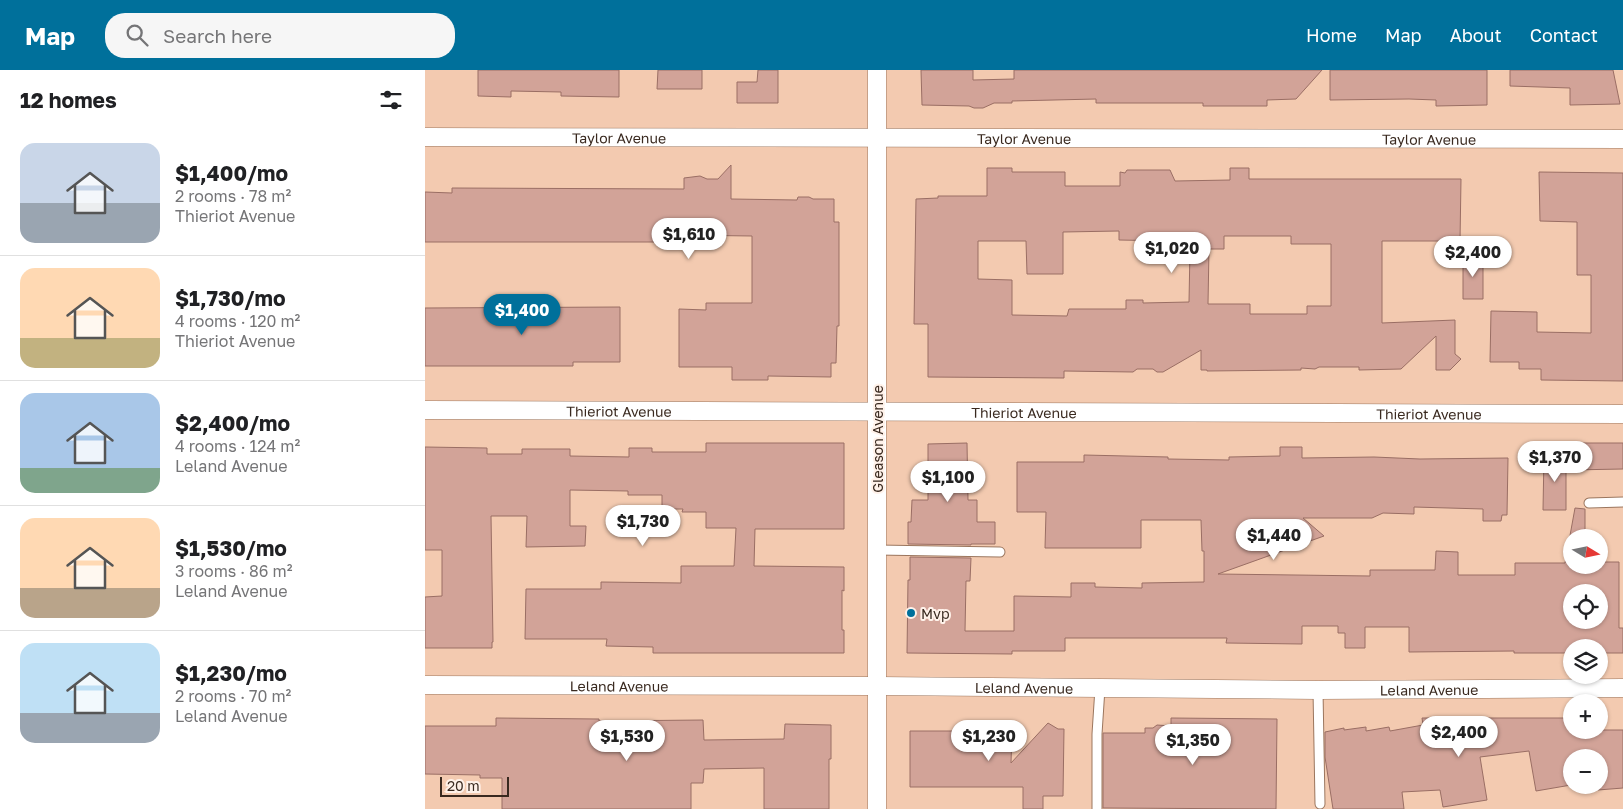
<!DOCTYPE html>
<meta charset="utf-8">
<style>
body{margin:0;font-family:"Golos Text",sans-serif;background:#f6f6f6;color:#202124;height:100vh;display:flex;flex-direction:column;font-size:19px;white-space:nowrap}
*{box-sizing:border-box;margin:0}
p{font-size:16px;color:#757577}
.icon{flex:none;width:28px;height:28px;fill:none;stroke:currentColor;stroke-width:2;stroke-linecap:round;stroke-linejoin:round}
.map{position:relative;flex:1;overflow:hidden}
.panel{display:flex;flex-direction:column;background:#fff;width:425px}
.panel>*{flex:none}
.needle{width:32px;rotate:100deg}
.fabs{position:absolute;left:1138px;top:459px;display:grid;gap:10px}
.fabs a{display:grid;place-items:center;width:45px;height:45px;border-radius:50%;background:#fff;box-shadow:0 1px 4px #0004;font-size:25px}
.scale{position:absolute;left:15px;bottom:12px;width:69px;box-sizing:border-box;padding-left:5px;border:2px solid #39291f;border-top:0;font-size:14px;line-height:18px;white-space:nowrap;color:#39291f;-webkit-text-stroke:4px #fff2ea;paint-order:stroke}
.price{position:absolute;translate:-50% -42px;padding:0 11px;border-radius:18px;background:#fff;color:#222;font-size:16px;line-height:32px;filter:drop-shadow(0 1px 2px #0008)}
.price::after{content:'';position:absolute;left:50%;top:30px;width:15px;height:11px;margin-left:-8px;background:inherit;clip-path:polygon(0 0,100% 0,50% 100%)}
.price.selected{background:#00709b;color:#fff}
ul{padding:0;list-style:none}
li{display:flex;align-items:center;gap:15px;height:125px;padding:0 20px}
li+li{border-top:1px solid #e0e0e0}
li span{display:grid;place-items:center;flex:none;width:140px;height:100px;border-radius:15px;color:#555}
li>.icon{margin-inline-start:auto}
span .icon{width:60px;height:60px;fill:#fffc;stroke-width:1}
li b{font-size:21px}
h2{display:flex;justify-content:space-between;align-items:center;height:60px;padding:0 20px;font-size:21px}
header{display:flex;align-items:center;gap:30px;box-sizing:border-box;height:70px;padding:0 25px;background:#00709b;color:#fff}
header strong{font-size:24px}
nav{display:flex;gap:28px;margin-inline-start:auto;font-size:18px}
.search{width:350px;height:45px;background:#f6f6f6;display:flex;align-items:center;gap:12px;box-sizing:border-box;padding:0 18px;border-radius:20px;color:#757577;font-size:19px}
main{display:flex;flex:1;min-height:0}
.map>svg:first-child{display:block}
.building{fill:#d2a398;stroke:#9a6e64;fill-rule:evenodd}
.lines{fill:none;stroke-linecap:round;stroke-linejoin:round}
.service-casing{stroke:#9b765e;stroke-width:11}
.minor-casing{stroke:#9b765e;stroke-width:19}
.service{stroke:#fff;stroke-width:9}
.minor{stroke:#fff;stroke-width:18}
.poi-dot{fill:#00709b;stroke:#fff2ea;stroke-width:2}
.labels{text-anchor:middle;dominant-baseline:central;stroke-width:4;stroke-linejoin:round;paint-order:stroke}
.street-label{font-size:14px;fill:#39291f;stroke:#fff2ea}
.poi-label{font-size:14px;fill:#39291f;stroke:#fff2ea;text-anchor:start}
</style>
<header>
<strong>Map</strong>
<div class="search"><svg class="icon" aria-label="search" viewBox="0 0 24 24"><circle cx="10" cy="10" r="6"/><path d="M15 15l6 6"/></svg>Search here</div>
<nav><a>Home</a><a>Map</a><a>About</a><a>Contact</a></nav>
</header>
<main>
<section class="panel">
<h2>12 homes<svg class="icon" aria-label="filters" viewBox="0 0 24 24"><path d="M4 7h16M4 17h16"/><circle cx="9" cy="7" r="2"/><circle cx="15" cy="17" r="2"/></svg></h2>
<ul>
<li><span style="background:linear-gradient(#c9d6e8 60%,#9aa5b1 0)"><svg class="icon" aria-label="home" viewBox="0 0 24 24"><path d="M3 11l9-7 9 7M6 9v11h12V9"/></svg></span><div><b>$1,400/mo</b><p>2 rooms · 78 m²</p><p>Thieriot Avenue</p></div></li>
<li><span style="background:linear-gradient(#ffd9b3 70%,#c2b280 0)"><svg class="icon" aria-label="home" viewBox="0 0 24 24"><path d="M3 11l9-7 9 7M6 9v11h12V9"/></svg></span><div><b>$1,730/mo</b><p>4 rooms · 120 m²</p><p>Thieriot Avenue</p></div></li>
<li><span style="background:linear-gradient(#a9c7e8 75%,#7fa58c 0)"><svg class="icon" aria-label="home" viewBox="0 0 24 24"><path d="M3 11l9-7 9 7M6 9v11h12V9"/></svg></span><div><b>$2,400/mo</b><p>4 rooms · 124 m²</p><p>Leland Avenue</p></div></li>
<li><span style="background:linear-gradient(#ffd9b3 70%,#b9a48a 0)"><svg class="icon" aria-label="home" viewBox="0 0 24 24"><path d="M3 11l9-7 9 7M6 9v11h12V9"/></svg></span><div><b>$1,530/mo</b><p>3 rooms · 86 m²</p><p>Leland Avenue</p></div></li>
<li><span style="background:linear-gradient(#bfe0f5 70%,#9aa5b1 0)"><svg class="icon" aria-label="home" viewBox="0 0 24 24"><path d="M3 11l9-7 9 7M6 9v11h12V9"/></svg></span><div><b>$1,230/mo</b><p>2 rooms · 70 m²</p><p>Leland Avenue</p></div></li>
</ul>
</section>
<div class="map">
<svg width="1198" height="739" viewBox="0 0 1198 739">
<rect width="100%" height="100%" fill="#f3cab0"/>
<!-- building -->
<path class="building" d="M53,0H194V27L136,26V22L86,21V27L53,26Z
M233,0H277V19H232Z
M333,0H353V33H312V12H332Z
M496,0H548V10L589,9V0H897L871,29L842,30V36H778V33H671V29L587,31V33H569L558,38H549L544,36L497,35Z
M905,0H1062V35L1011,36V30L984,29L905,30Z
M1085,0H1188L1195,34L1145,35V18L1085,16Z
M306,95V129L372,130L373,127H384L388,129H409V152H414V256H412L411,293H406V307L343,306V310H307V297H254V239L281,240V233H327V166L252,165V172H0V122L27,123V118L259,119V108L275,106L282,109H293Z
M562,98H587V102H640V116H695V102L700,103L702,100H745L750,111L805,110V98H824V109H1036L1035,171H957V253L1030,250V284L1036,289L1025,300H1011V266L976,299L934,300V297H894L890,299L876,298V300L782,301V300H776V280L738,302H732L728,299H712L708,302L639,301V308L503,307V254H489L491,129L513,128V126H562ZM694,161V170L747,171V178L765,179L764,232L718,233V230H701V239H644L642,246L587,245V210L553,209V171H601L602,204H638V162ZM799,166H866V174H906V236H882V244H825V234H783L784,179H799Z
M1114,102L1198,103V311L1116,310V299H1094V292H1065L1066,241L1112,242V262L1166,263V205H1152V152L1115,151Z
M1038,187L1058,188V229H1038Z
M195,237V292H148V296H0V238Z
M281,373H419V459H330L329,496L419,497V521L417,520V560H419V583H228V577L181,576L182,569H100L101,519H176V512L256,513V496H309L311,458H281V442H257L258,439H237V425H203V421L145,420V456H161L160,476L101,477L102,446H66L68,572H67V578H0V527L17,526V480H0V377L62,378V384H97V379H145V386L204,387V378H227V382H281Z
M542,373L543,430H552V452H570V474H546V475L483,474V452H486L487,430H503V374Z
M1145,373H1198V399L1145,400Z
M855,377H877V388L949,387L995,389L1083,388L1082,445H1077L1076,451H1058V439L989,437V444L958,443L947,448H878L899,466L793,504L945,506V500H1010L1011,481L1033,482V505H1090V493H1140L1150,438L1160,439V468H1146V495H1174V492H1194V558H1198V583H1174V578H1146V583H1089V581L984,582V557H940V578H920V563H913V556H877V574L801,573L802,568H640V581H587V584L482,583L483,510H485V487L546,488L545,511H541L540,561H589V526L646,527V513H670V517L717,518V513L779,512V481H777L776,450H716V478H620L621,442H592V392H659V385L743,387V389L804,390V387L855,386ZM1146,522H1174V550H1146Z
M1119,385H1141V440H1118Z
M71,648L174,649V651L278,650L279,670L359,669L360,654L406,655V689H404V739H339V698L279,699L278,713H266V739H77V708H55V705L0,704V656H71Z
M746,648L852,649L851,739L678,738V663H720V658H728L732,655L746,656Z
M997,648H1146V660H1198V718L1173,720L1174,688H1146V715L1111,721L1104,681L1055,687L1062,730L1018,737L1015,720L977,722L979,739H908L900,687V662L919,658V660L941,657V661L964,657L965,661L998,655Z
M623,653L633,659H639L638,726H618V739H598V717H485V661H587L586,693Z"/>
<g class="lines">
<defs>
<path id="service" d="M1164,433L1198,432
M452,480L575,482
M893,620L895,734
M672,739V664L675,618"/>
<g id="minor">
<path d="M452,0V739"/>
<path id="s1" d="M0,67L1198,69"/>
<path id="s2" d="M0,340L1198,344"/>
<path id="s3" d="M0,615L452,616L893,620L1198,618"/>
</g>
</defs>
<!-- service casing -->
<use href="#service" class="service-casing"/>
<!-- minor casing -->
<use href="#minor" class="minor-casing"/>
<!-- service -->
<use href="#service" class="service"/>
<!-- minor -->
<use href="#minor" class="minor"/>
</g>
<!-- markers -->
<circle class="poi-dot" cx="486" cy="543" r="5"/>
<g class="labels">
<!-- street labels -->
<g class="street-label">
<text stroke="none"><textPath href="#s1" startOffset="194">Taylor Avenue</textPath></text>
<text stroke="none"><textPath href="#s1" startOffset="599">Taylor Avenue</textPath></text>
<text stroke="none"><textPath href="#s1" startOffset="1004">Taylor Avenue</textPath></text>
<text stroke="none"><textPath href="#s2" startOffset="194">Thieriot Avenue</textPath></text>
<text stroke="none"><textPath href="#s2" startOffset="599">Thieriot Avenue</textPath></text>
<text stroke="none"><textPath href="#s2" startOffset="1004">Thieriot Avenue</textPath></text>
<text transform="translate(452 369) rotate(-90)">Gleason Avenue</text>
<text stroke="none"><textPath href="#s3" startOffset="194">Leland Avenue</textPath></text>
<text stroke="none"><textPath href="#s3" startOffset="599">Leland Avenue</textPath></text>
<text stroke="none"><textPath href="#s3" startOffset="1004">Leland Avenue</textPath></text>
</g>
<!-- poi labels -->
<g class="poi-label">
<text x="496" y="543">Mvp</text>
</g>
</g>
</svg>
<div class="fabs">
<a><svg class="needle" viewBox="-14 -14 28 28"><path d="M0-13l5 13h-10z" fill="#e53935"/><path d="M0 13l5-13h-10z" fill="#757577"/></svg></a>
<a><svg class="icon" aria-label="locate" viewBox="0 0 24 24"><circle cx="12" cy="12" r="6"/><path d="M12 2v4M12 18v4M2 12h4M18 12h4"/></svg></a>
<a><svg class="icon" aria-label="layers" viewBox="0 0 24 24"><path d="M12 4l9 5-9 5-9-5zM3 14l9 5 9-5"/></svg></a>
<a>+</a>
<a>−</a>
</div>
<div class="scale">20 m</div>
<b class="price" style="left:264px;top:190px">$1,610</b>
<b class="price" style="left:747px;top:204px">$1,020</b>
<b class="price" style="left:1048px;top:208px">$2,400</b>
<b class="price selected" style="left:97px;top:266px">$1,400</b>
<b class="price" style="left:1130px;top:413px">$1,370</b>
<b class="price" style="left:523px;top:433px">$1,100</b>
<b class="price" style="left:218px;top:477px">$1,730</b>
<b class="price" style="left:849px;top:491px">$1,440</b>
<b class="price" style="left:1034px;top:688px">$2,400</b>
<b class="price" style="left:202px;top:692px">$1,530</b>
<b class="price" style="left:564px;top:692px">$1,230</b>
<b class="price" style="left:768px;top:696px">$1,350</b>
</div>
</main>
